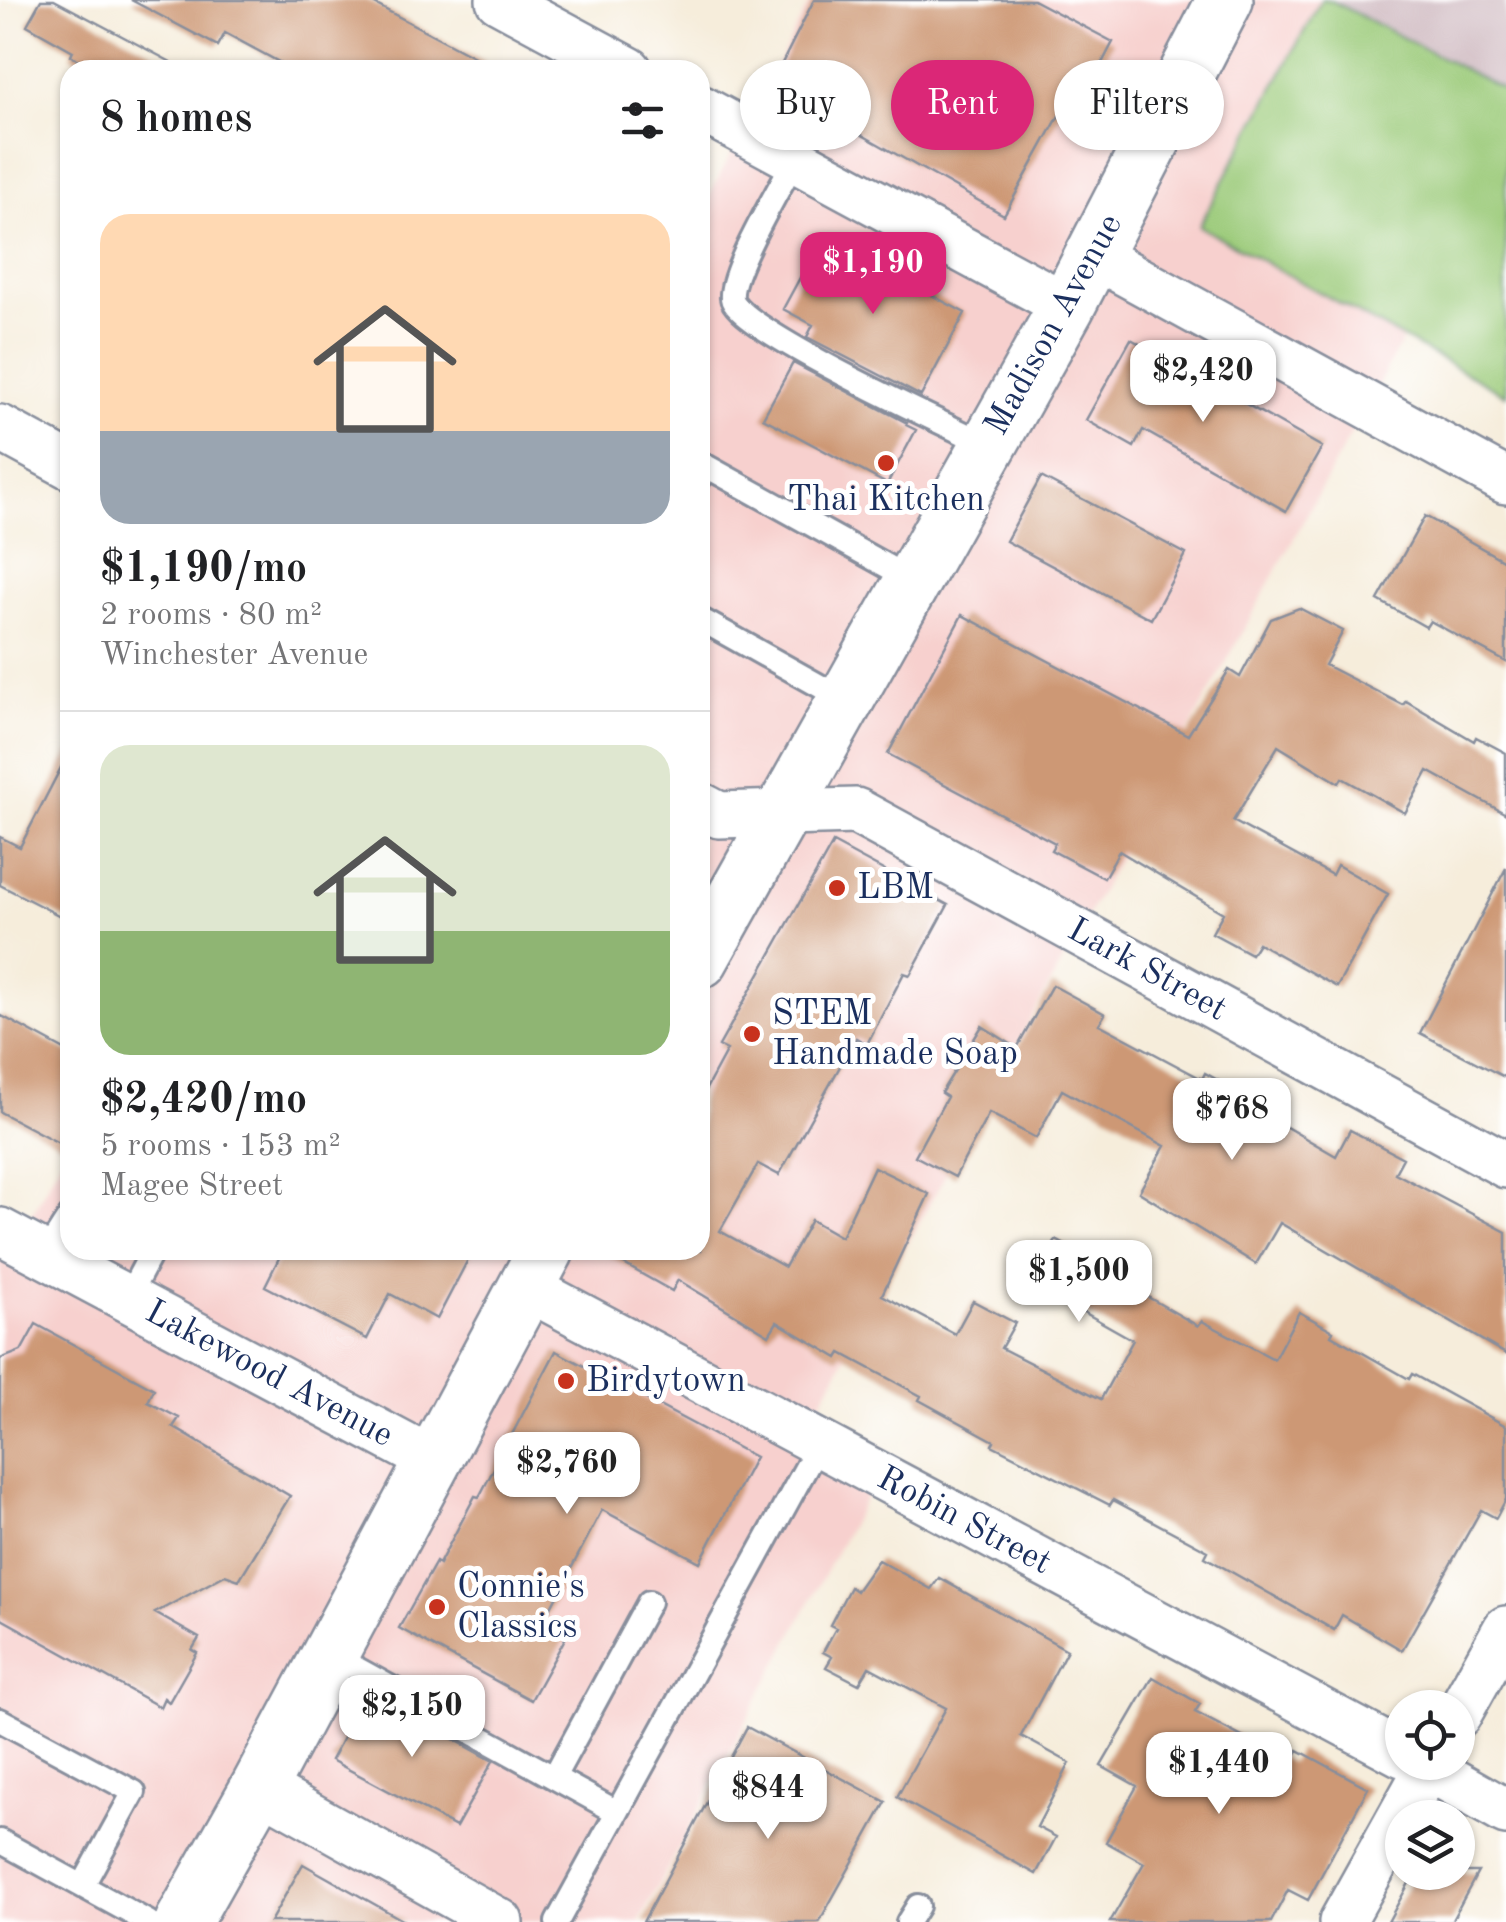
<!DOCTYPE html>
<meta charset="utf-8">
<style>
body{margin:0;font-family:"Old Standard TT",serif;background:#f2f2f2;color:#202124;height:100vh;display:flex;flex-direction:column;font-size:38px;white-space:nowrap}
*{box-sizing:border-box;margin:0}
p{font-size:32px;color:#757577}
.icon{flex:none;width:55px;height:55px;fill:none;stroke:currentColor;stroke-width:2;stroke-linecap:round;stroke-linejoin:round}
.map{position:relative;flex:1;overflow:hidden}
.details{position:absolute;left:60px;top:60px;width:650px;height:1200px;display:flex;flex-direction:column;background:#fff;border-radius:30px;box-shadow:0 2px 8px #0004}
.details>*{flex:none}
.banner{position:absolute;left:740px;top:60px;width:615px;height:90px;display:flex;gap:20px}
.tools{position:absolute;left:1385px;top:1690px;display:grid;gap:20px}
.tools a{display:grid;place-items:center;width:90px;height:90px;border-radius:50%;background:#fff;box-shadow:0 2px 8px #0004;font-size:50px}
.price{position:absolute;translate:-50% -85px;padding:0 22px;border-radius:20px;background:#fff;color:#222;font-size:32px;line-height:65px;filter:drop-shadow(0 2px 5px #0008)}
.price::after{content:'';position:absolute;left:50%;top:60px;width:30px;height:22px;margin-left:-15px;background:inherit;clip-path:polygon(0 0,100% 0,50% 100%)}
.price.selected{background:#db2777;color:#fff}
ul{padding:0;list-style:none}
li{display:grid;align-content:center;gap:20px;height:530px;padding:0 40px}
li+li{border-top:2px solid #e0e0e0}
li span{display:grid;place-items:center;height:310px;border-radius:30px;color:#555}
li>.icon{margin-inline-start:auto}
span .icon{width:180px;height:180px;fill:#fffc;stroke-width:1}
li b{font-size:42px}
h2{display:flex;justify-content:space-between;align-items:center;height:120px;padding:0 40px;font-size:42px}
.pill{padding:0 35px;border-radius:45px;background:#fff;box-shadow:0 2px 8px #0004;font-size:35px;line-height:90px}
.pill.selected{background:#db2777;color:#fff}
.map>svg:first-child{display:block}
.built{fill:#f7d0ce}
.industrial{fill:#d2bec4}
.green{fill:#9ccb7a;stroke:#5c7d6c;stroke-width:2.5}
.building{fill:#cd9875}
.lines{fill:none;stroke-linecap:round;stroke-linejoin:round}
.service-casing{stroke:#888e9c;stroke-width:28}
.minor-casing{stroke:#888e9c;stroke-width:50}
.secondary-casing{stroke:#888e9c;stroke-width:60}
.service{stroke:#fff;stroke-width:22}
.minor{stroke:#fff;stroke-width:45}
.secondary{stroke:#fff;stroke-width:55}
.poi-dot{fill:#c8321e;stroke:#fff;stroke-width:4}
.labels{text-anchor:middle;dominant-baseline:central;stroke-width:10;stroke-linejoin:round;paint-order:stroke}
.street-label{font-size:35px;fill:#1b2f5e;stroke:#fff}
.poi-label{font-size:35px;fill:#1b2f5e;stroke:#fff;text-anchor:start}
</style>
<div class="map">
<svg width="1506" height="1922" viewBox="0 0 1506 1922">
<rect width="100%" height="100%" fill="#fff"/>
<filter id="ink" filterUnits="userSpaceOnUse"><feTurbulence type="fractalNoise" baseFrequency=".01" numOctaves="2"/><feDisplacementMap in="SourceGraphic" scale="20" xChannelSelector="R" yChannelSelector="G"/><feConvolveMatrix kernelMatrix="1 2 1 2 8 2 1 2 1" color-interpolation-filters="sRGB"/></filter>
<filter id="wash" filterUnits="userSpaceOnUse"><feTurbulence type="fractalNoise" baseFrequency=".0048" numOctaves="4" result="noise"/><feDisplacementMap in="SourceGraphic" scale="40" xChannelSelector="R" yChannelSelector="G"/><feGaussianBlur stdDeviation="2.25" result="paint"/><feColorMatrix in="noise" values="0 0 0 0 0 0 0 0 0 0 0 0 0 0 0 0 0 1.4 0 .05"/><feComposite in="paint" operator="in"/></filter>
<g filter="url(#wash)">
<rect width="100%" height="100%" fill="#f6eddb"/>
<!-- built -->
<path class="built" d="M811,0H1321L1199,226L1403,339L815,1413L889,1453L639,1922H0V1218L24,1229L70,1142V1250H700V214Z"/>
<!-- industrial -->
<path class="industrial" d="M1330,0H1506V91Z"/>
<!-- green -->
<path class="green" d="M1321,0H1330L1506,91V395L1199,226Z"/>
<g id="blocks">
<!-- building -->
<path class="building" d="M41,0H54L186,70H97L71,56L73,51L27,25Z
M131,0H367L499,70H294L225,33L218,46Z
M814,0H1033L1113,42L1077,111L1065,105L1004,215L864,136L769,89Z
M822,237L965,313L921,396L807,337L813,325L783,309Z
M1131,339L1322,447L1286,511L1143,430L1134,447L1086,420Z
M793,363L907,423L906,425L916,430L887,484L763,418Z
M1041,477L1186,554L1151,619L1006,541Z
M1425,516L1506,562V662L1430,621L1426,627L1378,600Z
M1299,608L1343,631L1325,665L1403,705L1406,701L1474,741L1476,737L1506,753V814L1428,771L1405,813L1342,778L1339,783L1278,746L1233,821L1332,875L1337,865L1388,894L1337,987L1258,943L1251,954L1212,933L1223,913L1119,851L1104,878L1051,850L1055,843L888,754L962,615L1188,735L1229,670L1240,677L1271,619Z
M70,750V921L0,885V837L20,847Z
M833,843L948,905L910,975L904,973L867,1044L856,1038L779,1175L758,1164L720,1231L785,1267L811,1220L841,1237L874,1167L929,1194L882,1295L955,1334L973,1301L1015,1323L1001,1348L1101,1399L1133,1340L1034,1284L1056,1240L1091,1259L1089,1263L1198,1326L1202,1321L1274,1359L1299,1312L1333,1331L1331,1335L1409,1379L1412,1374L1506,1426V1499L1496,1518L1481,1510L1402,1650L1342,1615L1334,1630L1205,1557L1208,1551L1113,1500L1110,1505L992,1445L994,1441L919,1400L921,1396L841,1353L838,1358L777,1322L769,1335L678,1280L672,1291L599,1250H700V1100L727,1050L719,1046Z
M1506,868V1078L1420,1033Z
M1052,985L1105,1014L1099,1024L1202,1079L1205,1073L1248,1097L1245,1103L1336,1156L1350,1130L1403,1158L1395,1173L1506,1232V1354L1280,1223L1256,1264L1139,1192L1165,1146L1062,1090L1036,1138L989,1113L955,1177L915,1156L947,1097L941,1093L982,1026L1017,1048Z
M0,1015L70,1053V1149L0,1112Z
M283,1250H473L437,1319L390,1294L367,1339L265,1286Z
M36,1324L154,1389L148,1402L179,1418L173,1427L290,1496L239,1580L225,1575L155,1613L199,1638L192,1650L197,1653L169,1702L164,1698L160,1707L0,1618V1359L21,1351Z
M556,1351L755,1457L700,1562L602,1510L543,1622L567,1635L531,1700L399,1628L436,1562L439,1564L475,1496L479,1497Z
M878,1560L931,1589L939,1578L1067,1650L1021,1736L1070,1763L1037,1827L1056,1837L1036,1874L897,1797L946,1708L869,1667L859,1684L826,1667L832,1657L823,1652L836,1628L830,1625L850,1587L856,1591Z
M1153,1677L1200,1704L1195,1712L1291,1763L1298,1750L1368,1788L1308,1900L1288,1890L1271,1922H1110L1144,1863L1106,1842L1137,1786L1101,1766Z
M368,1692L493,1761L456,1827L331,1760Z
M747,1727L886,1802L819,1922H643Z
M303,1864L406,1922H270Z
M1415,1872H1478L1451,1922H1388Z"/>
</g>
</g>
<g filter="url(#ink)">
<use href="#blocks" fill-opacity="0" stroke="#888e9c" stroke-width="2.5"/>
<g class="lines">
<defs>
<path id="service" d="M795,159C781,186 729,272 732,298C735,328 951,427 988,445
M700,478L706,466L912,580
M700,619L845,700
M45,1255L70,1216
M127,1299L153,1250
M330,1654L617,1812
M0,1720L134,1792L83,1885
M554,1777L649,1602
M0,1841L148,1922
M557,1922L819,1444
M908,1922L918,1906"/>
<path id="minor" d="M499,0L629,70
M700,108L1067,306
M1093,255L1506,481
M0,428L70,466
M700,805L719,815L856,811L1506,1165
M0,1231L433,1461
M526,1287L1402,1754
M1458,1715L1506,1629
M1418,1762L1506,1812
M259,1787L500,1922
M1342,1922L1431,1762"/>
<path id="secondary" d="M700,960L1067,306L1225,0
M183,1922L259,1787L546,1250"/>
</defs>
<!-- service casing -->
<use href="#service" class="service-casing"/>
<!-- minor casing -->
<use href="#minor" class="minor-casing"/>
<!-- secondary casing -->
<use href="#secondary" class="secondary-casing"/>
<!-- service -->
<use href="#service" class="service"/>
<!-- minor -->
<use href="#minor" class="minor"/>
<!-- secondary -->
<use href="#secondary" class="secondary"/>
</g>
</g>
<!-- markers -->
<g class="poi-dot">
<circle cx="886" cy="463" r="10"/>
<circle cx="837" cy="888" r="10"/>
<circle cx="752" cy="1034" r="10"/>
<circle cx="566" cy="1381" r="10"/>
<circle cx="437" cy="1607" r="10"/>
</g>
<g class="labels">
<!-- street labels -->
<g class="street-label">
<text transform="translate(1054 325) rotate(-61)">Madison Avenue</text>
<text transform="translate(1147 970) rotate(29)">Lark Street</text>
<text transform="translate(269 1374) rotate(28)">Lakewood Avenue</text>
<text transform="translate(964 1521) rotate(28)">Robin Street</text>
</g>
<!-- poi labels -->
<g class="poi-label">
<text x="886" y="500" text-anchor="middle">Thai Kitchen</text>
<text x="857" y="888">LBM</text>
<text x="772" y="1014">STEM<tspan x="772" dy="40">Handmade Soap</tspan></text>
<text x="586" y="1381">Birdytown</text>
<text x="457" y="1587">Connie's<tspan x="457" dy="40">Classics</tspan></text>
</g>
</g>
</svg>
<div class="tools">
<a><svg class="icon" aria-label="locate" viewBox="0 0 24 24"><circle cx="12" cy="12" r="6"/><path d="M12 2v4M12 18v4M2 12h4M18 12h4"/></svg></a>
<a><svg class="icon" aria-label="layers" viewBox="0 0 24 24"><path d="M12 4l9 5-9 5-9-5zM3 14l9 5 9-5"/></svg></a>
</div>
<b class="price selected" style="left:873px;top:317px">$1,190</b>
<b class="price" style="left:1203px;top:425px">$2,420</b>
<b class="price" style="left:1232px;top:1163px">$768</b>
<b class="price" style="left:1079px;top:1325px">$1,500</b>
<b class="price" style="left:567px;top:1517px">$2,760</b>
<b class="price" style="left:412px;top:1760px">$2,150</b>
<b class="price" style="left:1219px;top:1817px">$1,440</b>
<b class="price" style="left:768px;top:1842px">$844</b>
<div class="banner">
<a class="pill">Buy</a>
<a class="pill selected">Rent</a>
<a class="pill">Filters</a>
</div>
<section class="details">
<h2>8 homes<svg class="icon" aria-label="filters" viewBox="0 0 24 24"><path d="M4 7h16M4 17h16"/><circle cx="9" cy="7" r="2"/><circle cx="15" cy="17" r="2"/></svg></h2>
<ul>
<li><span style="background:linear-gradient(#ffd9b3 70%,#9aa5b1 0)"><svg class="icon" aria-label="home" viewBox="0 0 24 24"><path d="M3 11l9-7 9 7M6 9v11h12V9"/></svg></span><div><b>$1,190/mo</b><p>2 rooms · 80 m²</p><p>Winchester Avenue</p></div></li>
<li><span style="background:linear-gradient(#dfe7d0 60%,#8fb573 0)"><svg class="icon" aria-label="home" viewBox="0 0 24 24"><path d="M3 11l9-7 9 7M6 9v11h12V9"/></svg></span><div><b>$2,420/mo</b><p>5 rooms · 153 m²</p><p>Magee Street</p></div></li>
</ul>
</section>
</div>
